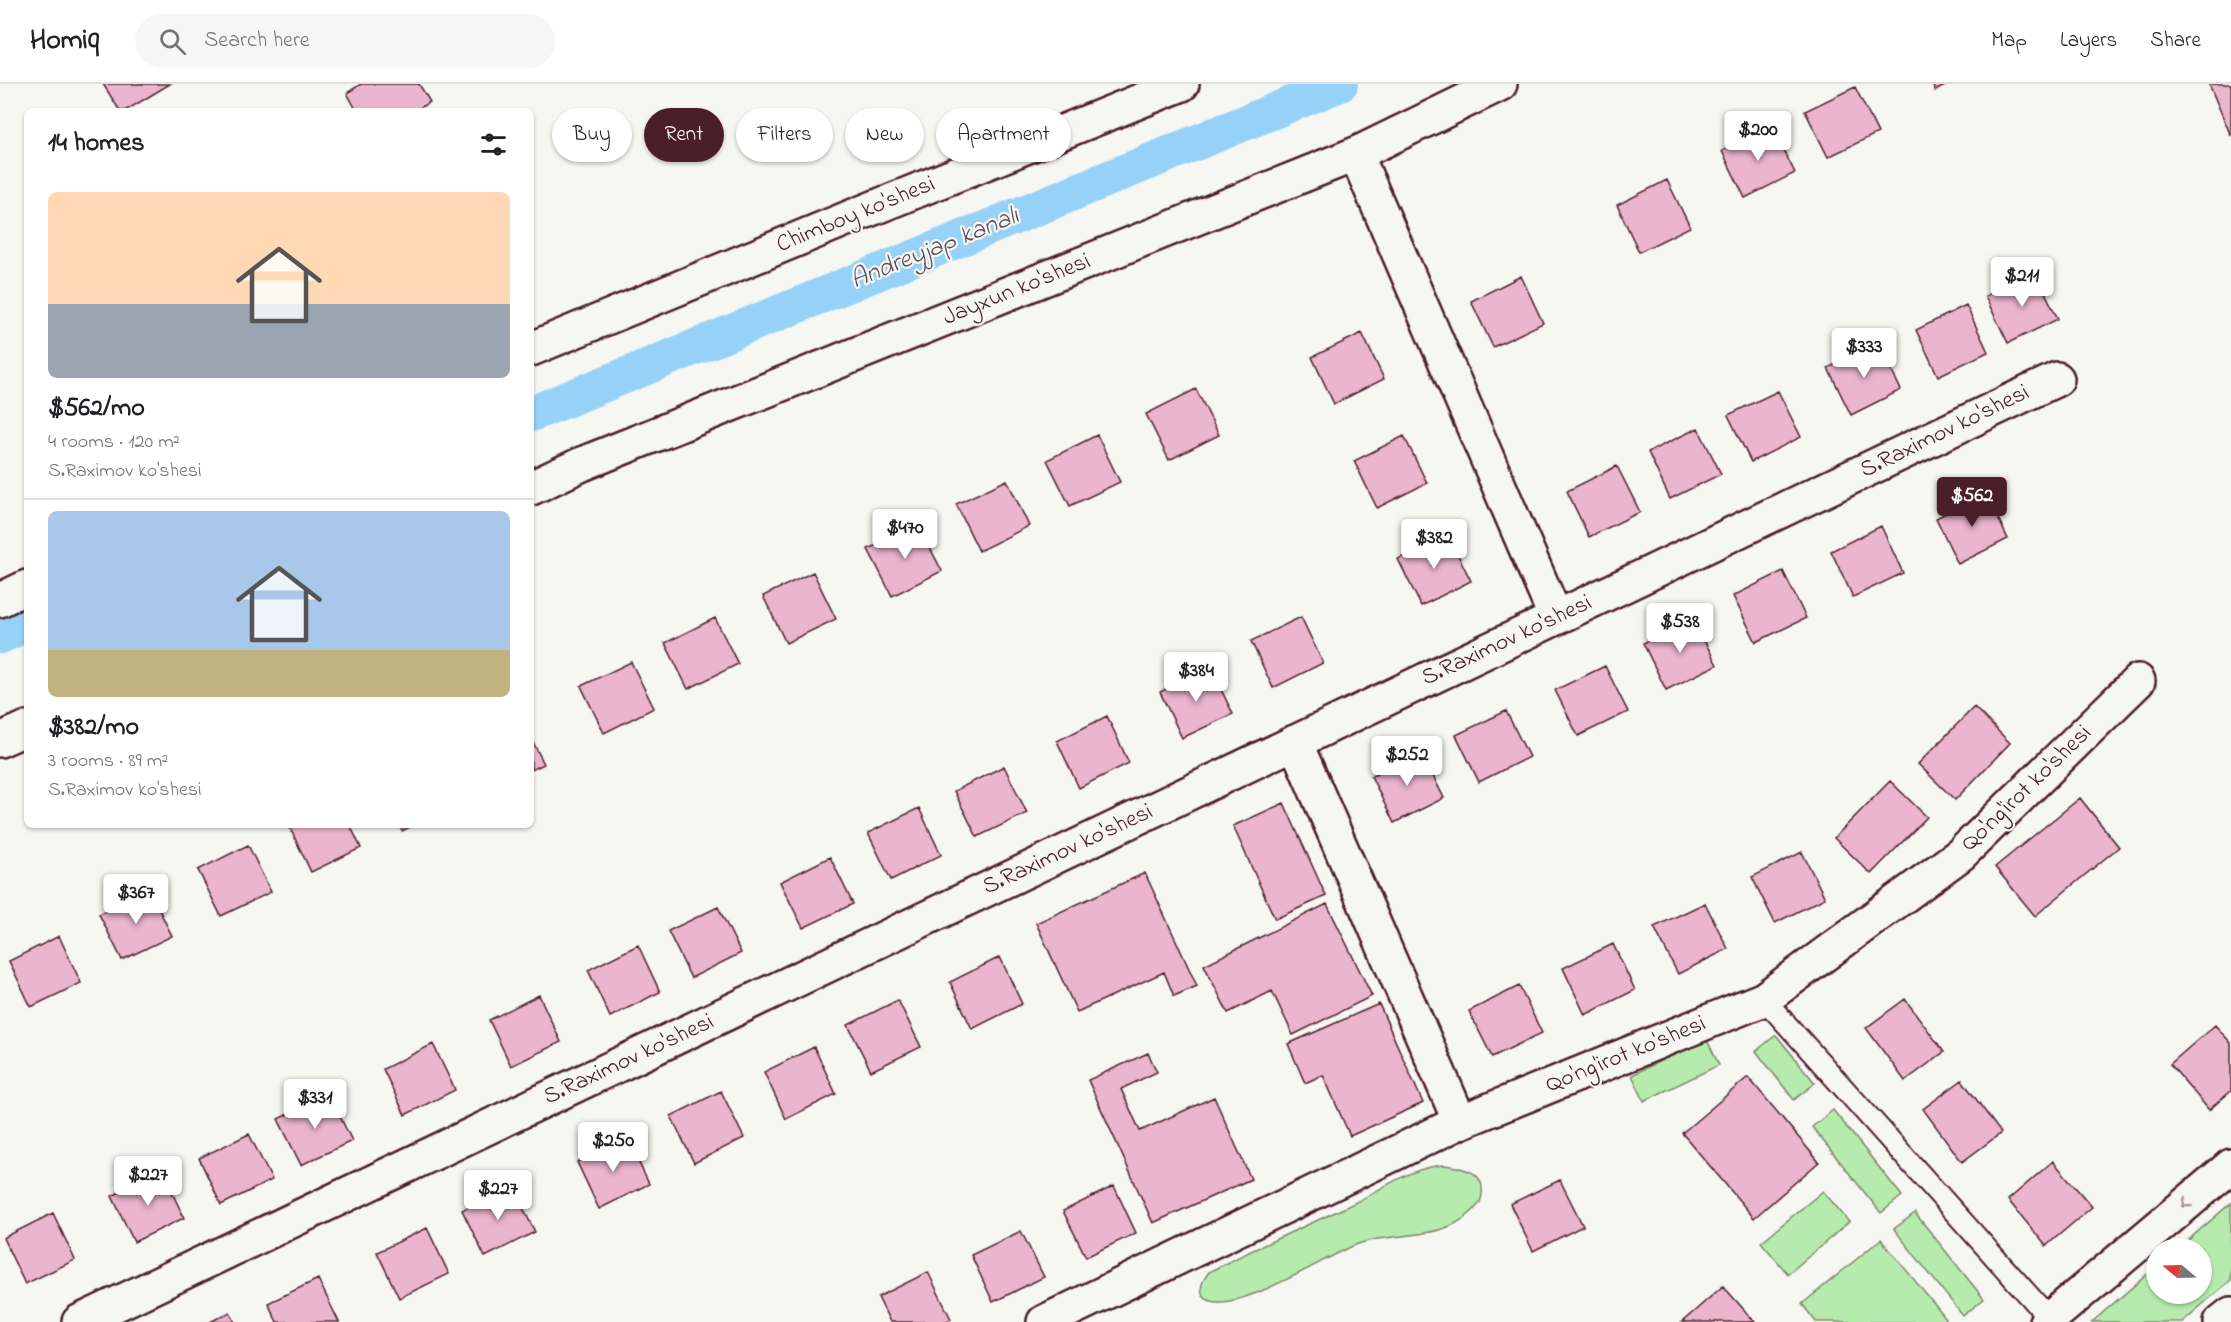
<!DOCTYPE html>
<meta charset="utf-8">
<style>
body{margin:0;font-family:"Indie Flower",sans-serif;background:#f6f6f6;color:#202124;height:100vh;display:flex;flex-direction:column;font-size:22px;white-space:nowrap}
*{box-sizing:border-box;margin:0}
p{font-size:20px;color:#757577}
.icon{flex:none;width:33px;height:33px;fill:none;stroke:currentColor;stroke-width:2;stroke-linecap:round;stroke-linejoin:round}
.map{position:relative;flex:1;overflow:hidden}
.side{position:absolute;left:24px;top:24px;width:510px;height:720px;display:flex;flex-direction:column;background:#fff;border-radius:9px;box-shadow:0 2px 4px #0004}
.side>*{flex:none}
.guide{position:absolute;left:552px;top:24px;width:570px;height:54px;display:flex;gap:12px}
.needle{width:39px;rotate:289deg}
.fabs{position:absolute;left:2146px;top:1154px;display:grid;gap:12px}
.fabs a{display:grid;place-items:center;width:66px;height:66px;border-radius:50%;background:#fff;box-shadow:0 2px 4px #0004;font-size:30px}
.price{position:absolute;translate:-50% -51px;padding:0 14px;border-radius:6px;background:#fff;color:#222;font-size:20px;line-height:39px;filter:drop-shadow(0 2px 3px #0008)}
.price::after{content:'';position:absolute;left:50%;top:36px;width:18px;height:14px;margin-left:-9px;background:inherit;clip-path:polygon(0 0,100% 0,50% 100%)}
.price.current{background:#4a1f2b;color:#fff}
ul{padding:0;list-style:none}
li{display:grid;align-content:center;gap:12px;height:318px;padding:0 24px}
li+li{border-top:2px solid #e0e0e0}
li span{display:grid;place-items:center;height:186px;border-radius:9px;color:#555}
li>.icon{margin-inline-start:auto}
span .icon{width:108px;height:108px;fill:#fffc;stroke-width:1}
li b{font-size:26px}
h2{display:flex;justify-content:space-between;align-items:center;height:72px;padding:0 24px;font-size:26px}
.tag{padding:0 21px;border-radius:27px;background:#fff;box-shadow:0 2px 4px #0004;font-size:21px;line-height:54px}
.tag.current{background:#4a1f2b;color:#fff}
header{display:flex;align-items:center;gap:36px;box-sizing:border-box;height:84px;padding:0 30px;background:#fff;border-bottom:2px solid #e0e0e0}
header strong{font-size:28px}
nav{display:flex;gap:33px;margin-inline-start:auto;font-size:21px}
.search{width:420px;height:54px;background:#f6f6f6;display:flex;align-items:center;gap:15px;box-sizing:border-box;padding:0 21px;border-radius:33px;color:#757577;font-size:22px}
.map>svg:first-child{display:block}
.green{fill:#b5ebad;stroke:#80856c;stroke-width:1.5}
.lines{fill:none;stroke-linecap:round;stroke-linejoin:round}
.canal{stroke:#96d2f7;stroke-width:36}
.building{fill:#ebb5cd;stroke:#4a1f2b;stroke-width:1.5}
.service-casing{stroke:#4a1f2b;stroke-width:24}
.minor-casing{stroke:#4a1f2b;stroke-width:38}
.tertiary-casing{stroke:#4a1f2b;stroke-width:38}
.service{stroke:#f6f6f2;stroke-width:20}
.minor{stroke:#f6f6f2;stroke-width:33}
.tertiary{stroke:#f6f6f2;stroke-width:33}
.oneway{stroke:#a99598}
.labels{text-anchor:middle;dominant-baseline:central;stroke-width:4.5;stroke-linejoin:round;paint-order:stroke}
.street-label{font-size:24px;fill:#4a1f2b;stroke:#f6f6f2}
.water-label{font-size:26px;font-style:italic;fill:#5d4c5e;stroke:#f6f6f2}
</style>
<header>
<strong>Homiq</strong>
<div class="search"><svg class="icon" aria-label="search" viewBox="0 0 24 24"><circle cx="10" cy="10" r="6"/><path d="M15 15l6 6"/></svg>Search here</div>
<nav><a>Map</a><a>Layers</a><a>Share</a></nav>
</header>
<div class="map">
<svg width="2231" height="1238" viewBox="0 0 2231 1238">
<rect width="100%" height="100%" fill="#f6f6f2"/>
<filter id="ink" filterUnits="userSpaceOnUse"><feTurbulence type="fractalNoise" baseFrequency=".0167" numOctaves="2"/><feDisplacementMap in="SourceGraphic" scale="12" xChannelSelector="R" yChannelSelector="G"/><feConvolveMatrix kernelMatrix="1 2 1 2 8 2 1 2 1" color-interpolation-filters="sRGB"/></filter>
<g filter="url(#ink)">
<!-- green -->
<path class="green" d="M1776,951L1815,999L1794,1016L1756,967Z
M1706,954L1719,981L1644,1017L1632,991Z
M1833,1026L1902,1112L1881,1129L1812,1043Z
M1445,1081C1470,1085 1489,1090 1480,1119C1446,1162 1397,1144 1353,1162C1325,1173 1224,1238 1203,1212C1199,1202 1203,1196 1209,1188C1254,1164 1302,1144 1348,1122C1378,1108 1411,1082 1445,1081Z
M1823,1107L1849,1138L1788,1190L1761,1158Z
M2231,1119V1196L2182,1238H2092L2157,1182V1209H2202V1164H2179Z
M1915,1129L1984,1215L1963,1232L1894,1145Z
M1881,1155L1946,1235L1943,1238H1816L1802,1220Z"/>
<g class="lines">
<!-- canal -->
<path class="canal" d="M531,330L1340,0
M0,552L27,540"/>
</g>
<!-- building -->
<path class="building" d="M103,0H170L125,27H120Z
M361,0H419L430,18L415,27H357L347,9Z
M1932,0H1949L1935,7Z
M2209,0H2231V52Z
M1855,3L1878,49L1828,73L1805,27Z
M1772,43L1795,89L1745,114L1722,67Z
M1667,96L1690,143L1639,168L1617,121Z
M2035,188L2058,235L2008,259L1985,212Z
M1521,192L1543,239L1493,263L1471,217Z
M1966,221L1988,268L1938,292L1916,246Z
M1362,249L1384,295L1334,320L1312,273Z
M1878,259L1901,306L1851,331L1828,284Z
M1196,305L1219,351L1169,376L1146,330Z
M1778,307L1801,353L1751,378L1728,331Z
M1698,344L1721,390L1670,415L1648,368Z
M1097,351L1120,398L1070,422L1047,376Z
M1404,352L1427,399L1377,424L1354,377Z
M1617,382L1640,428L1589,453L1567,407Z
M1007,396L1029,442L979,467L956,420Z
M1986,409L2008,455L1958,480L1936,434Z
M918,441L942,487L892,512L868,465Z
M1881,442L1903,489L1853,513L1831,467Z
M1448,451L1471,497L1421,522L1398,475Z
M1783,487L1806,534L1756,558L1733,512Z
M813,488L836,535L786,559L763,512Z
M1301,533L1323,579L1273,604L1251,557Z
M715,534L738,580L688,605L665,559Z
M1693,535L1717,581L1666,606L1643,559Z
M631,578L654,624L604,649L581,602Z
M1605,582L1628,628L1578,652L1555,606Z
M1210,583L1233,630L1182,654L1160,608Z
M1974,623L2010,659L1955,716L1918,680Z
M1506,627L1529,673L1479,698L1456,651Z
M1107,632L1129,679L1079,704L1057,657Z
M531,654L544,680L531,686Z
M1421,668L1444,714L1394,739L1371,692Z
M1004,682L1027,729L977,753L954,707Z
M1890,697L1927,733L1871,790L1834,754Z
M2080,714L2119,763L2035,832L1995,783Z
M1284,719L1326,812L1275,835L1233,742Z
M919,724L941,771L891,796L868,749Z
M350,741L361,764L311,788L289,742Z
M399,741H414L402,747Z
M248,761L271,808L221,832L198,786Z
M1802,768L1825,814L1775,839L1752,793Z
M830,773L853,820L803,844L780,798Z
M1145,789L1197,902L1174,912L1164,888L1077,928L1036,839Z
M149,805L172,852L122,876L99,830Z
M1705,819L1728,865L1678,890L1654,843Z
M1327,820L1372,912L1293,951L1272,907L1228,929L1204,881Z
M718,823L741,869L691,894L668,847Z
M59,852L81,899L31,923L9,877Z
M1613,860L1635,906L1585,931L1563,884Z
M638,861L660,908L610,933L588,886Z
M1000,873L1022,920L972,945L950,898Z
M1519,902L1542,949L1492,973L1469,927Z
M539,911L561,958L511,982L489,936Z
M1905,915L1944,968L1905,997L1866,944Z
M898,916L921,963L871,987L848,941Z
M1379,920L1423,1019L1350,1052L1323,991L1305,999L1288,960Z
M2215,941L2231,959V1007L2209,1026L2170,980Z
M433,960L455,1006L405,1031L383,985Z
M814,963L836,1010L786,1035L764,988Z
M1148,969L1157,988L1121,1005L1140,1047L1214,1013L1251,1095L1153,1139L1088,996Z
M1748,993L1819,1078L1754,1134L1682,1049Z
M1962,996L2001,1049L1962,1078L1923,1025Z
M721,1007L744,1054L694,1079L671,1032Z
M329,1010L352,1057L301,1081L278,1035Z
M249,1050L272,1096L221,1121L199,1074Z
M627,1054L649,1100L599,1125L577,1078Z
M2053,1077L2092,1123L2046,1162L2008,1116Z
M162,1087L184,1134L134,1158L112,1112Z
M1560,1096L1583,1142L1533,1167L1510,1120Z
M512,1102L535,1148L485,1173L462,1126Z
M1114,1102L1136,1149L1086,1173L1063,1127Z
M53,1129L75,1176L25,1200L3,1154Z
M427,1144L449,1190L399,1214L377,1168Z
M1021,1147L1044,1193L993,1218L971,1171Z
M928,1188L951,1235L944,1238H890L878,1213Z
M318,1195L339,1238H277L268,1219Z
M1723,1202L1755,1238H1682Z
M230,1228L235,1238H210Z"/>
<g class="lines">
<defs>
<path id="service" d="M1764,915L2050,1235"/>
<path id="minor" d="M1356,70L1556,534
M531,265L851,133L1182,0
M531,404L582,380L1356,70L1500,0
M0,516L27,503
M0,656L27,644
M1295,658L1460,1038
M79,1238L2057,295
M1044,1238L1460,1038L1764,915L1961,770L2138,597"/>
<path id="tertiary" d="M2046,1238L2231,1082
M2221,1238L2231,1230"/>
</defs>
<!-- service casing -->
<use href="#service" class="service-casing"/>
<!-- minor casing -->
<use href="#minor" class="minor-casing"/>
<!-- tertiary casing -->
<use href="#tertiary" class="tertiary-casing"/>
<!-- service -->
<use href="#service" class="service"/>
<!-- minor -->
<use href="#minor" class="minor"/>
<!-- tertiary -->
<use href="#tertiary" class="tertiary"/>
</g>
<!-- one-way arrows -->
<defs><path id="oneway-chevron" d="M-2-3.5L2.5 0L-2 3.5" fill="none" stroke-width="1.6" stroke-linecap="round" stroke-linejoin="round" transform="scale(1.5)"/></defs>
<use class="oneway" href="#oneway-chevron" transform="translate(2186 1120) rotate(140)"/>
</g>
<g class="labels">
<!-- street labels -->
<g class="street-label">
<text transform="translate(856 131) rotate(-22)">Chimboy ko'shesi</text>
<text transform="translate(1017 206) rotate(-22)">Jayxun ko'shesi</text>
<text transform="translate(1945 348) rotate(-26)">S.Raximov ko'shesi</text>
<text transform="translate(1507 557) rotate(-25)">S.Raximov ko'shesi</text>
<text transform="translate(2027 705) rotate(-44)">Qo'ng'irot ko'shesi</text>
<text transform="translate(1068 766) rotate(-25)">S.Raximov ko'shesi</text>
<text transform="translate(1626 971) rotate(-22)">Qo'ng'irot ko'shesi</text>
<text transform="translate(629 976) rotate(-25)">S.Raximov ko'shesi</text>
</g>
<!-- water labels -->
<g class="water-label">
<text transform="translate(935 165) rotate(-22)">Andreyjap kanalı</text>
</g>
</g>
</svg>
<div class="fabs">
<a><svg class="needle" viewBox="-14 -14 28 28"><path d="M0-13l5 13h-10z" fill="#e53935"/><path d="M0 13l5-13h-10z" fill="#757577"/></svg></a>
</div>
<b class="price" style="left:1758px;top:78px">$200</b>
<b class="price" style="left:2022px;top:224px">$211</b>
<b class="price" style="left:1864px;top:295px">$333</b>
<b class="price current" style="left:1972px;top:444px">$562</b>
<b class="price" style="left:905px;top:476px">$470</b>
<b class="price" style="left:1434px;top:486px">$382</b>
<b class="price" style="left:1680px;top:570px">$538</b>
<b class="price" style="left:1196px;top:619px">$384</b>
<b class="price" style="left:1407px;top:703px">$252</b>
<b class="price" style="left:136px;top:841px">$367</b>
<b class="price" style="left:315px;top:1046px">$331</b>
<b class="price" style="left:613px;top:1089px">$250</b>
<b class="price" style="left:148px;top:1123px">$227</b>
<b class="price" style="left:498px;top:1137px">$227</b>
<div class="guide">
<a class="tag">Buy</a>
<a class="tag current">Rent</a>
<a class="tag">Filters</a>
<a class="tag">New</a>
<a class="tag">Apartment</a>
</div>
<section class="side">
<h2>14 homes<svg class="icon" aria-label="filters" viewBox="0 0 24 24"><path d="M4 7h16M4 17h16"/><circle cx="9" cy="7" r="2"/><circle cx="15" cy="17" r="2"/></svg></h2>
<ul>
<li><span style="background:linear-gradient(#ffd9b3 60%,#9aa5b1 0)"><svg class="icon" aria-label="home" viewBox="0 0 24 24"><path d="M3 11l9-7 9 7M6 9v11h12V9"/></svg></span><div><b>$562/mo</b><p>4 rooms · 120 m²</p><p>S.Raximov ko'shesi</p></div></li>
<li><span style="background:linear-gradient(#a9c7e8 75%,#c2b280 0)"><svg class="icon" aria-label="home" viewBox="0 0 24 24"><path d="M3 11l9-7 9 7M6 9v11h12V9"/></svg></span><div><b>$382/mo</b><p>3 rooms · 89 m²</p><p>S.Raximov ko'shesi</p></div></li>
</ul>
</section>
</div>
